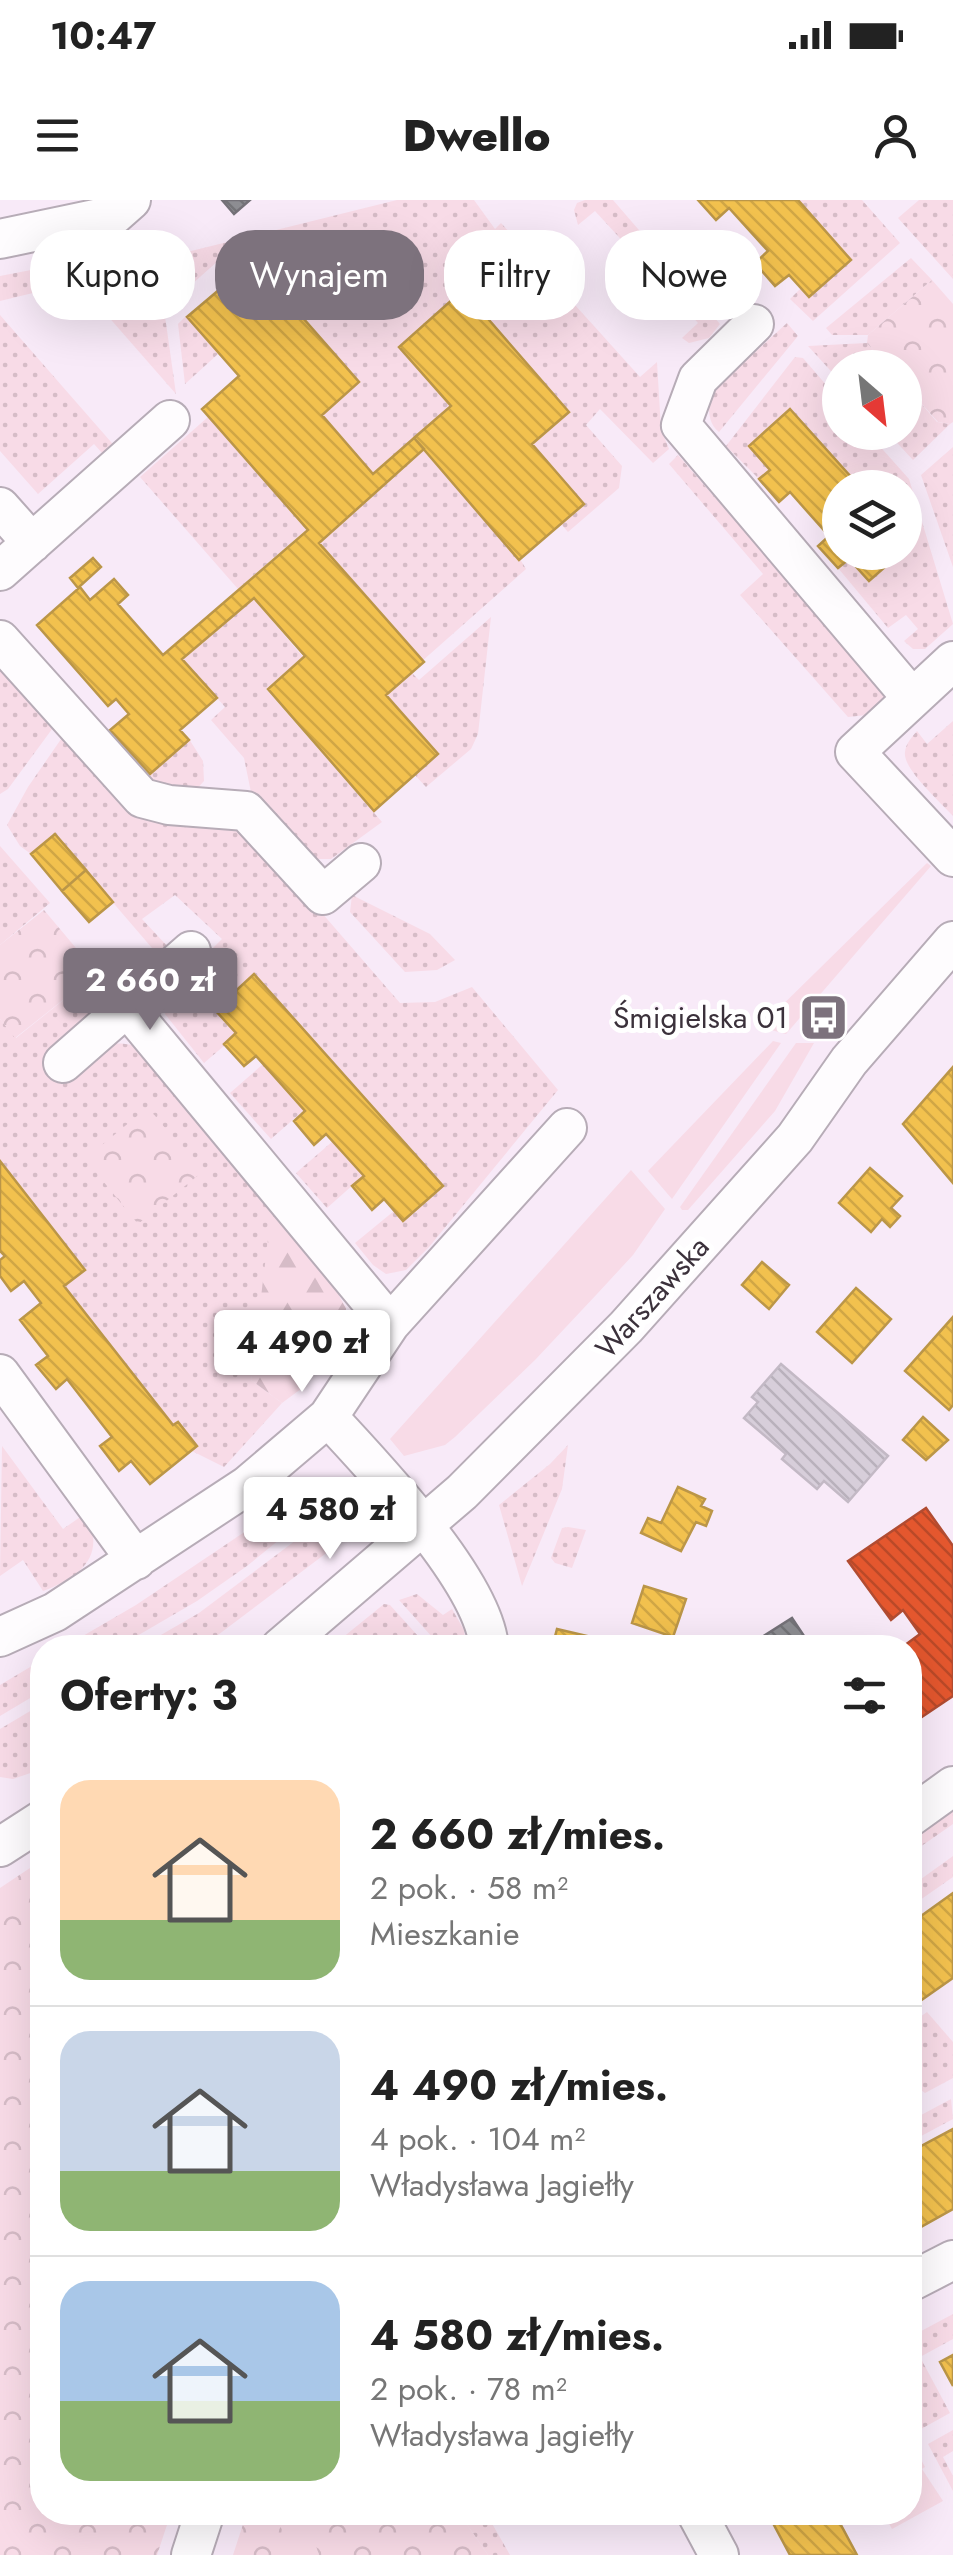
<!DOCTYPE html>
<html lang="pl">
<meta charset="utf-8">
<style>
body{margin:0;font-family:Jost,sans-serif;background:#f6f6f6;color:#222;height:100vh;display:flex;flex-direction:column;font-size:38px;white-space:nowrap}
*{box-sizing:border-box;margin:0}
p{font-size:32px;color:#767676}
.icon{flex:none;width:55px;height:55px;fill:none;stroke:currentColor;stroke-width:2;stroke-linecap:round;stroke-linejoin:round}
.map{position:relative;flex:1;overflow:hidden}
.details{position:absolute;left:30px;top:1435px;width:892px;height:890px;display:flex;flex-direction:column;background:#fff;border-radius:40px;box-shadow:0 10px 40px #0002}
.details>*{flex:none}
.hud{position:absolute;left:30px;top:30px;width:895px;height:90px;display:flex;gap:20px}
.needle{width:65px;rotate:152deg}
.buttons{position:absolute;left:822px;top:150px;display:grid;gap:20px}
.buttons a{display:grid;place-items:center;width:100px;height:100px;border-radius:50%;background:#fff;box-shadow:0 10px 40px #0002;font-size:50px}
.price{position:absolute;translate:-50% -85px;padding:0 22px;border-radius:10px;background:#fff;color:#222;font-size:32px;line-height:65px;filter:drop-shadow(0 2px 5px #0008)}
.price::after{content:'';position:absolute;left:50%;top:60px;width:30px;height:22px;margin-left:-15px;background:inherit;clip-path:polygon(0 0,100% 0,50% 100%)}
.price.current{background:#7d727d;color:#fff}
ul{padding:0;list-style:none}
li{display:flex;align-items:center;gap:30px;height:250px;padding:0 30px}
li+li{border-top:2px solid #e0e0e0}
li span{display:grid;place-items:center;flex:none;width:280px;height:200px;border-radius:30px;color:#555}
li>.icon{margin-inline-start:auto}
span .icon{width:120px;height:120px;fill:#fffc;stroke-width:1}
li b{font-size:42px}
h2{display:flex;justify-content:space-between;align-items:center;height:120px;padding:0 30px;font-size:42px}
.chip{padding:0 35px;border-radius:40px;background:#fff;box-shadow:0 10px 40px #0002;font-size:35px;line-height:90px}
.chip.current{background:#7d727d;color:#fff}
.status{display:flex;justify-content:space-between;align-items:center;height:70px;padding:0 50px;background:#fff;direction:ltr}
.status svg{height:28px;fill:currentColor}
header{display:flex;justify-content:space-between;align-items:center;height:130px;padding:0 30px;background:#fff;font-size:45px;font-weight:800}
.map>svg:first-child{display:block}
.grass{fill:url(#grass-dots)}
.forest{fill:url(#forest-firs)}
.park{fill:url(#park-crowns)}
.garden{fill:#f8dbe7}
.homes{fill:url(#homes-back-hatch);stroke:#bb9648;stroke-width:2.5}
.shops{fill:url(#shops-back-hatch);stroke:#b14c32;stroke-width:2.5}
.industry{fill:url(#industry-back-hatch);stroke:#747178;stroke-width:2.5}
.building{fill:url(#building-back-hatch);stroke:#c3b9c5;stroke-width:2.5}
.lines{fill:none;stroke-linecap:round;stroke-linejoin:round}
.minor-casing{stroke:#b7acb7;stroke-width:42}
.minor{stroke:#fefcfe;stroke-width:38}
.labels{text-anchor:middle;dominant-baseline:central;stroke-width:10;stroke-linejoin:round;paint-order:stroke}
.poi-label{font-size:30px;fill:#3b313b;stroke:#fff;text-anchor:end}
.street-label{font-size:30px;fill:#3b313b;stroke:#fff}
</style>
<div class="status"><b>10:47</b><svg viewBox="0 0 49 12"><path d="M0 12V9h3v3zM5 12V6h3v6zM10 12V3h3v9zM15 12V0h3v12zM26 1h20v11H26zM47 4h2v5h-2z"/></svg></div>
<header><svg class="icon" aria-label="menu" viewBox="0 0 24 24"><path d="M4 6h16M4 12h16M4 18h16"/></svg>Dwello<svg class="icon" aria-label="person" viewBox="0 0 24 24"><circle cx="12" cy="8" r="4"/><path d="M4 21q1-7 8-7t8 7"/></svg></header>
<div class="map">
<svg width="953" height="2355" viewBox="0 0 953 2355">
<defs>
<pattern id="grass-dots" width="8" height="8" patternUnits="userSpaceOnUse" patternTransform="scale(2.5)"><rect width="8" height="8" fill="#f8dbe7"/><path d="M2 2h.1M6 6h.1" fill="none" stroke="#d6bcc7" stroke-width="1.8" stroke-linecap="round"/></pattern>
<pattern id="forest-firs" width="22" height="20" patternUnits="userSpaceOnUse" patternTransform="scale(2.5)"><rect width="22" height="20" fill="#f8dbe7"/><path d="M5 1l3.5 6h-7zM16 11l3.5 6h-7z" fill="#d6bcc7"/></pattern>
<pattern id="park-crowns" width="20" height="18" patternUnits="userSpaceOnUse" patternTransform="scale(2.5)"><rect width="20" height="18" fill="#f8dbe7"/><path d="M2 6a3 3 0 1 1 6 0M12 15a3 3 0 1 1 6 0" fill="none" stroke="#d6bcc7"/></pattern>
<pattern id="homes-back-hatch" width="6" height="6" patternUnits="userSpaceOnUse" patternTransform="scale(2.5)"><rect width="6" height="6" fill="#f2c14e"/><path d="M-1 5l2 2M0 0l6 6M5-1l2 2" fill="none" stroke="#d0a645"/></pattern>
<pattern id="shops-back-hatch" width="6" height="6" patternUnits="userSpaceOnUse" patternTransform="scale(2.5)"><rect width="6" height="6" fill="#e4572e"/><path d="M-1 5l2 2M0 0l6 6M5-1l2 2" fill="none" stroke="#ba4928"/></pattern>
<pattern id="industry-back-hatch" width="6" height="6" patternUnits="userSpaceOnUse" patternTransform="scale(2.5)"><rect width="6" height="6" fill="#8d8d92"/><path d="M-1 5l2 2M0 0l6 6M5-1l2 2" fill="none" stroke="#747478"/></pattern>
<pattern id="building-back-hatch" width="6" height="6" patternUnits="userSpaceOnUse" patternTransform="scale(2.5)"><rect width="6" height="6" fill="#d7ceda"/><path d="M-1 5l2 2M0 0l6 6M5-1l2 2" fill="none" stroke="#b9b1bc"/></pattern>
</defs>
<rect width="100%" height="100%" fill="#f8eaf8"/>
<!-- grass -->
<path class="grass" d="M397,0H474L495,29L501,23L640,177L657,162L661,229L669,249L653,263L600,209L586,225L622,266L619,288L568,332L560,323L583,303L531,242L463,92L399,147L451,207L372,273L321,213L358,181L252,59L233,75L219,60L164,109L176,194L78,82L0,101V76L175,42L187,52Z
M585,0H613L720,124L709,138L689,143L682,138L698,123L595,11L578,25L574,10L577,3Z
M797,0H862L900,43L813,121L790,99L801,88L809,97L850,60Z
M919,0H953V79L898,18Z
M911,58L932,80L868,135H832L826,128Z
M0,115L118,250L111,263L94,244L38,294L0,251Z
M186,116L218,154L185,184L178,124Z
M787,123L798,136L719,232C707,223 709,208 709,194Z
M867,143L889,167L840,168V181L808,146Z
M795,157L803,158L840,201V232L868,233L909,279L953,424L925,449H913L904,441L918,429L906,415L888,428L838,368L849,359L870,381L911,344L905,337V288L861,287L791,209L749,246L770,270L759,279L726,246Z
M905,185L937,222L950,224L913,260L888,233L905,232Z
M208,217L307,329L238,389L140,277Z
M953,247V367L921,275Z
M424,248L520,359L526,369L421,462L317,341Z
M678,255L886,494L889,502L876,514L848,517L740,395L763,374L669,264Z
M252,397L303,457L266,489L382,622L331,659H311L253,602L244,558L211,520L225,507L182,458Z
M491,417L478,534L471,549L426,587L413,573L436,553L385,493L410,471L419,480Z
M0,451L58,521L8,589L0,594Z
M953,521V616C941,603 902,568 905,552C906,543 912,537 917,531L927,544Z
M68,529L124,594L249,629L400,803L435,802L472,787L558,890L429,1047L406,1070L386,1074L373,1065L355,1043L394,1011L403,1021L441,987L239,833L204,863L165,814L162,799L222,739L175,695L142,719L169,748L158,755L55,635L31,654L20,646L7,625L28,587Z
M189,539L203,561L204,581L192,594L165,596L147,575Z
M0,646L50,703L0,745Z
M352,695L430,734L455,760L437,770L405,772L350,712Z
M97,773L119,801L44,867L56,879C93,851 102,833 150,850L282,1022L251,1180L282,1203L224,1267L192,1251L63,1086L0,962V819L16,838Z
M263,864L304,910L271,939L230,893Z
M333,941L363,976L327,1008L296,973Z
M568,1245L562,1289L522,1386L499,1305L550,1264Z
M2,1246L63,1329L86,1313C106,1355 83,1376 43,1391L23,1360L0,1376Z
M344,1278L348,1284L247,1366L197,1401L118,1447H64L136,1405L319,1282Z
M356,1295L329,1351L202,1447H140L199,1413Z
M568,1327L586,1330L572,1368L555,1363L551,1358L562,1328Z
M417,1394L443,1415L452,1409L464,1430L466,1447H441L399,1400Z
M384,1404L390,1405L428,1447H331Z
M42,1460V1491L0,1516V1485Z
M42,1504V1569L13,1579L0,1577V1529Z
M953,1608V1624L910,1654V1638Z
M953,1656V1677L910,1707V1687Z
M927,1812L953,1842V1878L925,1893L910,1882V1824Z
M951,1899L953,1919L910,1942V1921Z
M953,2114V2139L920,2157L950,2213L921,2229L910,2210V2137Z
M953,2230V2251L943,2257L953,2276V2291L928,2244Z
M459,2313H486L510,2355H488Z"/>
<!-- forest -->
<path class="forest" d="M282,1022L332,1083L346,1108V1133L305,1186L282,1203L251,1180L268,1039Z"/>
<!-- park -->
<path class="park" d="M357,45L396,52L413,59L419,78L401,96C367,95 351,90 330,63Z
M932,80L953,104V222L950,224L938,222L905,185V168L889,167L867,143L868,135Z
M44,710L97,773L15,838L0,819V745Z
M148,907L201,973L138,1024L85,959Z
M42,1660V2312L171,2313L157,2355H0V1688Z
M247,2312L459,2313L488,2355H233Z"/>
<!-- garden -->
<path class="garden" d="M927,663L931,666L786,834L760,827Z
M773,841L781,843L672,999L648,971Z
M796,843H814L775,911L688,1010H682L680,1007Z
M631,970L665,1009L633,1055L597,1094L535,1160L455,1237L445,1245L404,1256L390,1239Z
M915,2248L925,2267L922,2269L943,2301L892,2329L883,2313L910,2312V2250Z
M275,2313H305L319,2355H292Z"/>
<!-- homes -->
<path class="homes" d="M698,0H798L851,60L809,97L789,75L775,86L755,63L768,51L729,8L716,20Z
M253,61L359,182L322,215L373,274L414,238L424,249L319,343L424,462L386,495L438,554L374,611L268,489L305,456L254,398L182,459L217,498L180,530L189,540L150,574L110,530L129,514L116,499L108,506L37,425L80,387L90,400L114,379L128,395L118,404L163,455L308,330L202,209L239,176L187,117Z
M463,90L569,212L532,244L584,304L519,360L414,238L451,206L399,147Z
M790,209L861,288H840V352H902L869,381L849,359L838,368L818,346L829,336L790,292L779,302L759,279L770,270L749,246Z
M93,358L101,367L78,388L70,378Z
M55,634L86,670L62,691L31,654Z
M86,670L113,702L89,722L62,691Z
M254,774L443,986L403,1021L384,999L372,1010L352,986L364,976L326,934L314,945L294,921L305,911L256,856L244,866L224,844L236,833L215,810Z
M953,867V983L903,924Z
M0,961L85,1070L64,1086L173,1225L178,1222L197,1246L150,1284L131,1261L119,1271L100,1246L112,1237L67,1179L56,1189L36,1165L48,1156L20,1120L41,1103L24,1081L11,1091L0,1076V1060L5,1056L0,1051Z
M870,968L902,996L891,1008L900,1016L890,1027L882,1019L871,1032L839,1003Z
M762,1062L789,1085L769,1109L742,1085Z
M856,1088L891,1119L852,1163L817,1132Z
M953,1117V1205L949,1210L905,1171Z
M923,1217L948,1240L926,1260L903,1240Z
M678,1287L705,1299L701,1306L712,1311L706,1326L696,1322L681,1351L641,1333L648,1318L661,1323Z
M644,1386L686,1399L673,1437L632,1423Z
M557,1429L591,1437L588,1448H552Z
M953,1693V1778L910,1808V1724Z
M953,1929V2009L910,2033V1952Z
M953,2155V2186L940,2162Z
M767,2312H834L857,2355H790Z"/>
<!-- shops -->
<path class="shops" d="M926,1308L953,1346V1496L910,1525V1448H901L920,1434L903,1410L891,1420L848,1361Z"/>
<!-- industry -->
<path class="industry" d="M222,0H250L234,14Z
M792,1418L812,1448H765L759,1439Z"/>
<!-- building -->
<path class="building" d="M781,1164L888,1256L848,1302L824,1281L817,1289L782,1259L786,1254L744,1218L758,1202L752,1197Z"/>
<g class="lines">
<defs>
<path id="minor" d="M0,39L114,15L131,0
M754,124L698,179L681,225L912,498
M0,307L32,343
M0,371L170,220
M0,440L142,598L169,605L246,611L323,695L361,663
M953,461L855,552L953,657
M127,807L390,1124
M63,863L191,751
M0,1174L136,1360
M328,1217C374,1267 485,1382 489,1448
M0,1437L55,1412L248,1285L328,1217L390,1124L567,928
M280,1448L462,1292L626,1127L795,938L849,861L953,741
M910,1617L953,1586
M0,1647L42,1620
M910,2082L953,2060
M696,2312L719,2355
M191,2355L205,2312"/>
</defs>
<!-- minor casing -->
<use href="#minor" class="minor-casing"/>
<!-- minor -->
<use href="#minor" class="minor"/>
</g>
<!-- icons -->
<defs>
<symbol id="bus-square" viewBox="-11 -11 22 22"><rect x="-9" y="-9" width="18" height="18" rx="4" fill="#7d727d" stroke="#fff"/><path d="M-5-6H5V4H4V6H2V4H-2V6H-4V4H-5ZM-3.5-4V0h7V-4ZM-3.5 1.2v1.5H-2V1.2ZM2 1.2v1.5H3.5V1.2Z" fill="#fff"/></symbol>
</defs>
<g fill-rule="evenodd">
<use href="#bus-square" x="796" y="790" width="55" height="55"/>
</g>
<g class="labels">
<!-- poi labels -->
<g class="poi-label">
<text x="788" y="817">Śmigielska 01</text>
</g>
<!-- street labels -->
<g class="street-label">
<text transform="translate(652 1097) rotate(-48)">Warszawska</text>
</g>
</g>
</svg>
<div class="buttons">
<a><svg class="needle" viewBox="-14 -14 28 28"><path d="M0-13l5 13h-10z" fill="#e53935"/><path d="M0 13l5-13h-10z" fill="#767676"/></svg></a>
<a><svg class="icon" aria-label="layers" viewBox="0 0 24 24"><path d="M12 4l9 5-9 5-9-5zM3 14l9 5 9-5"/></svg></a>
</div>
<b class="price current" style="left:150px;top:833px">2 660 zł</b>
<b class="price" style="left:302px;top:1195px">4 490 zł</b>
<b class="price" style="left:330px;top:1362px">4 580 zł</b>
<div class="hud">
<a class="chip">Kupno</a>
<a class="chip current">Wynajem</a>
<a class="chip">Filtry</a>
<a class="chip">Nowe</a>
</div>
<section class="details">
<h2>Oferty: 3<svg class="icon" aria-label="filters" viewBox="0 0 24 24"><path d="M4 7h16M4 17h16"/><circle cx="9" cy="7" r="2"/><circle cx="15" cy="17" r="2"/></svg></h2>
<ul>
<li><span style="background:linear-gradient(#ffd9b3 70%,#8fb573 0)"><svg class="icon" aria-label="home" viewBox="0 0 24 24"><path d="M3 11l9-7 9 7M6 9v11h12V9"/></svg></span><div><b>2 660 zł/mies.</b><p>2 pok. · 58 m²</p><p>Mieszkanie</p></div></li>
<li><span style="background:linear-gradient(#c9d6e8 70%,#8fb573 0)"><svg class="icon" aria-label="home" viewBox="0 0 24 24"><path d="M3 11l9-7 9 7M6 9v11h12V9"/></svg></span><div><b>4 490 zł/mies.</b><p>4 pok. · 104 m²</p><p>Władysława Jagiełły</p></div></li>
<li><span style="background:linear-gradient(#a9c7e8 60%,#8fb573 0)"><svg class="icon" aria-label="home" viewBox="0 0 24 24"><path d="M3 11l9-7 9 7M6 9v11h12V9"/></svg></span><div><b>4 580 zł/mies.</b><p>2 pok. · 78 m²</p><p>Władysława Jagiełły</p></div></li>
</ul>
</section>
</div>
